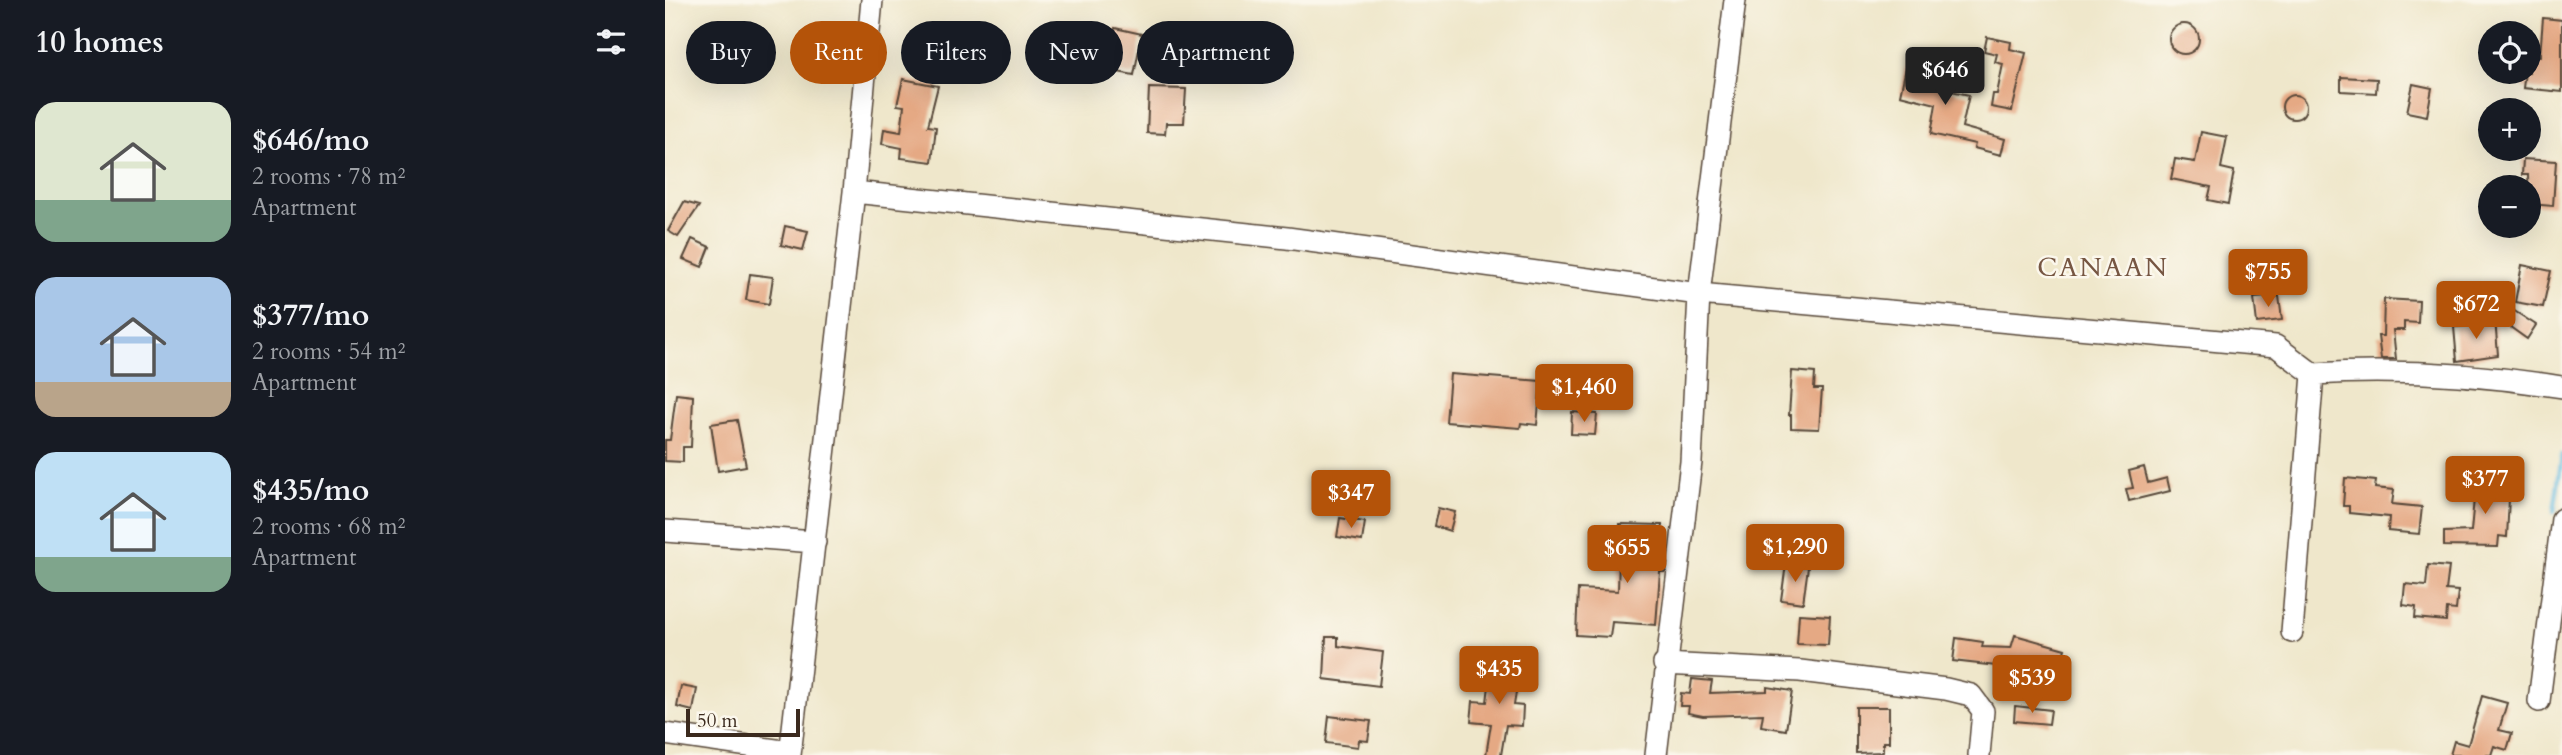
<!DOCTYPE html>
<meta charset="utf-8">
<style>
body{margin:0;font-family:Cardo,serif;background:#20242c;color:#f1f3f6;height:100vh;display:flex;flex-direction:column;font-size:26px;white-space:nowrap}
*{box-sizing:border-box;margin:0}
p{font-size:23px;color:#9ea1a6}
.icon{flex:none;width:38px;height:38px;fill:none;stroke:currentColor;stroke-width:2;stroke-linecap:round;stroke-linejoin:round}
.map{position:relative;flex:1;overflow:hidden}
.sheet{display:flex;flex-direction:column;background:#171b24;width:665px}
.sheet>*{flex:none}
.top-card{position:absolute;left:21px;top:21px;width:665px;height:63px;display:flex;gap:14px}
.fabs{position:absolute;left:1813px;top:21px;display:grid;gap:14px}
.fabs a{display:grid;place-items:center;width:63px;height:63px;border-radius:50%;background:#171b24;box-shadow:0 7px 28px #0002;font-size:35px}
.scale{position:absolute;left:21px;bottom:18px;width:114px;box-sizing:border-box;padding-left:7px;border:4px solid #3b2a1e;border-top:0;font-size:19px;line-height:24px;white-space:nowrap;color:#3b2a1e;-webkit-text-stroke:5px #fbf7ec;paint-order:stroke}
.price{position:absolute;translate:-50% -60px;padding:0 16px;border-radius:7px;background:#b45309;color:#fff;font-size:23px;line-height:46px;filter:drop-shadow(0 2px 4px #0008)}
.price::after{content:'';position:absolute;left:50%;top:42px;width:21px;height:16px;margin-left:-10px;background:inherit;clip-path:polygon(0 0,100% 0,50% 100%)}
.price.selected{background:#222;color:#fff}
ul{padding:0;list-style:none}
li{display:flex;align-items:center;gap:21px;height:175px;padding:0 35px}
li span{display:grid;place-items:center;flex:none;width:196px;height:140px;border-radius:21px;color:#555}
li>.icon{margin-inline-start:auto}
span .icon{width:84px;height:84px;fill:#fffc;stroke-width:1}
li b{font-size:30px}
h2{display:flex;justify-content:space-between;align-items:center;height:84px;padding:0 35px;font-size:30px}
.chip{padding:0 24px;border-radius:32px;background:#171b24;box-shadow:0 7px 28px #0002;font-size:24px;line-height:63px}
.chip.selected{background:#b45309;color:#fff}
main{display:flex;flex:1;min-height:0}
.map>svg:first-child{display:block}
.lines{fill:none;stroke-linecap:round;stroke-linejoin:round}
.stream{stroke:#62badf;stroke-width:4.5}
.building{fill:#e5a984}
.minor-casing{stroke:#564638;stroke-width:24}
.minor{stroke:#fff;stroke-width:21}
.labels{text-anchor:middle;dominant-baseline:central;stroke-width:5;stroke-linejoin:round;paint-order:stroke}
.quarter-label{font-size:26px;letter-spacing:2px;fill:#765642;stroke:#fbf7ec}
</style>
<main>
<section class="sheet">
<h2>10 homes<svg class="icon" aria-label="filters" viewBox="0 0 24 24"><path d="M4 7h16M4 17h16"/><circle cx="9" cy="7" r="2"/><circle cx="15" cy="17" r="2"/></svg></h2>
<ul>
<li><span style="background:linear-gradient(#dfe7d0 70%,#7fa58c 0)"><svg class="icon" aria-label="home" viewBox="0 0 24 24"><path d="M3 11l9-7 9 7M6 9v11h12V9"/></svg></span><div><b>$646/mo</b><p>2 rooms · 78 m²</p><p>Apartment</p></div></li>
<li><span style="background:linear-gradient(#a9c7e8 75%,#b9a48a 0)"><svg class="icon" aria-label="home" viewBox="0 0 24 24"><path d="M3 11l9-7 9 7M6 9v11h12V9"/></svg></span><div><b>$377/mo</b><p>2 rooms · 54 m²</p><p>Apartment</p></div></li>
<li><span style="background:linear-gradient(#bfe0f5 75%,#7fa58c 0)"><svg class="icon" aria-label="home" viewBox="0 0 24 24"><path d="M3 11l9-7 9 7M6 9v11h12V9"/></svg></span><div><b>$435/mo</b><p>2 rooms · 68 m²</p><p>Apartment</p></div></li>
</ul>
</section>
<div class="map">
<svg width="1897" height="755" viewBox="0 0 1897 755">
<rect width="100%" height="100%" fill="#fbf7ec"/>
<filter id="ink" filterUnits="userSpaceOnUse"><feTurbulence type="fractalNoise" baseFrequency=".0143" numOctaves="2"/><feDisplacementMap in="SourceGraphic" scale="14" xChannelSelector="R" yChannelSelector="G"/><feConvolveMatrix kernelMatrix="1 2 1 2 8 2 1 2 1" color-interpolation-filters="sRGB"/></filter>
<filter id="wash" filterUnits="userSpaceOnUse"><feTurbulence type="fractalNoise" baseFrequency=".00686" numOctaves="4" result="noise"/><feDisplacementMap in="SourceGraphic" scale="28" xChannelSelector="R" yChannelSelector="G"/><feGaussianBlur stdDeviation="1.57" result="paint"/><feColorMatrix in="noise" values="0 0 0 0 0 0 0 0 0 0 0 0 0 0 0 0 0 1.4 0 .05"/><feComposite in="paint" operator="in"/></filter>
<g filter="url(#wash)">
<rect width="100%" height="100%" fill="#efe7cb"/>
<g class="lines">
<!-- stream -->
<path class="stream" d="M1889,512L1897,455"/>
</g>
<g id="blocks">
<!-- building -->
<path class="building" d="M1878,18L1897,20V92L1858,88L1860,72H1864V55L1875,56Z
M1504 39a15 15 0 1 1 30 0a15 15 0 1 1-30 0Z
M450,28L477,34L469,75L442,70Z
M279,34L320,36L318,63L309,62L308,74L290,72L292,56L277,55Z
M1322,37L1346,42L1345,49L1361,53L1347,111L1326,107L1328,94H1332L1338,64L1330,62L1332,54L1319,51Z
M1243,59L1274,66L1269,87L1304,95L1297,127L1340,139L1336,155L1309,148L1310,144L1266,134L1271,104L1235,95Z
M1676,77L1712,79L1711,93L1676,91Z
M238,79L273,86L263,126L271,127L267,162L236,158L237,148L217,144L219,129L236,132L239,106L232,105Z
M1748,84L1767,88L1762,116L1742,112Z
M484,88L521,89L519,123H501L500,134L482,133Z
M1617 107a12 12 0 1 1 24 0a12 12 0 1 1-24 0Z
M1536,132L1562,137L1556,168L1569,171L1563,204L1543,200L1546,187L1506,179L1510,159L1530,162Z
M1858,159L1891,161L1888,206L1864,204L1863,175H1857Z
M19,202L34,206L13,237L3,231Z
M120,226L143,231L138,250L116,245Z
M27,239L45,247L37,267L18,259Z
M1857,265L1886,271L1878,307L1850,302Z
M85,274L108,277L104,304L81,300Z
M1614,296L1617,320L1592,323L1589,298Z
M1719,299L1754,301L1753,323L1739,322V330H1728L1731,359H1716L1713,336H1718Z
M1834,301L1871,325L1862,339L1827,314Z
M1830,319L1833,355L1792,361L1789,327L1817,325V320Z
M1127,371L1150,373L1149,389H1157L1154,429L1126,428V415H1124Z
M785,374L876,381L872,425L856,423L855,428L781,422Z
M11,394L28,396L26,447H18V462L0,461V440H5Z
M907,412L932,414L930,435L906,434Z
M72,420L81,466L53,471L46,424Z
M1479,467L1483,483L1502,478L1505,491L1464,501L1461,489L1468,488L1464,471Z
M1811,477L1845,479L1842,537L1834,536L1833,547L1779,546V532L1806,531Z
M1680,478L1711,481L1710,488L1729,490L1727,504L1757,507L1754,534L1723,531L1724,517L1684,513V506H1678Z
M773,508L790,512L785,531L769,526Z
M675,518L700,522L697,541L672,537Z
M955,524L997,525V546L1003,547L1000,572H995L991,625L947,622L945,637L911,635L913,589L953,591Z
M1121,564L1143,567L1138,603L1116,600Z
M1763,565L1784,567L1781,590L1793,591L1791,610L1782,609L1781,621L1750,618L1751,607L1738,605L1740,584L1761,586Z
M1134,614L1165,616L1163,645L1132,644Z
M1350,635L1400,649L1394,669L1373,663L1370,673L1332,662L1331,666L1288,661L1291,638L1318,642L1317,647L1346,648Z
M661,637H673V646L718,652L714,686L659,679Z
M827,662L855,666L849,705L858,706L857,726L841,725L836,755H821L826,724L806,722L808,701L822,702Z
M1027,679L1047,681L1045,693L1102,691V687L1127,691L1121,730L1096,726L1098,714L1038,716L1023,713L1024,706H1015L1016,693L1025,694Z
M16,686L32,689L28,711L12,707Z
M1817,696L1842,703L1834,730L1847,733L1842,750L1829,746L1826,755H1785L1789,741L1803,745Z
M1350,706L1386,710L1384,724L1349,721Z
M1191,707H1224V742H1218V752L1191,753Z
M664,716L706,721L703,741L694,740L693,747L661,743Z"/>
</g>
</g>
<g filter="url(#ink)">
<use href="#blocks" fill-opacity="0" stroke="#564638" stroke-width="2"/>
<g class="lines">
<defs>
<path id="minor" d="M189,192L622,238L1034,294L1611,346L1648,374C1732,369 1814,374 1897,387
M0,531L150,542
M1627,632L1648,374
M999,664L1135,671L1281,689L1306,695L1318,711L1314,755
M1874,701L1897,519
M0,734L125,752
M125,755L189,192L207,0
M991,755L1026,462L1034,294L1070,0"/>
</defs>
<!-- minor casing -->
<use href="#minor" class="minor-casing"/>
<!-- minor -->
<use href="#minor" class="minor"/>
</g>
</g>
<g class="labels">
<!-- quarter labels -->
<g class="quarter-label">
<text x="1438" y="267">CANAAN</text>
</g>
</g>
</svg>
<div class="fabs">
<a><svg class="icon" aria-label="locate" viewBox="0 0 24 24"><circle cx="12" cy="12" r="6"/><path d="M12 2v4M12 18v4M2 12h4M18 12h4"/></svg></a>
<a>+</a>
<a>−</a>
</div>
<div class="scale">50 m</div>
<b class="price selected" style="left:1280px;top:107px">$646</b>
<b class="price" style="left:1603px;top:309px">$755</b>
<b class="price" style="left:1811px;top:341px">$672</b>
<b class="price" style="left:919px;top:424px">$1,460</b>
<b class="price" style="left:1820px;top:516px">$377</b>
<b class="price" style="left:686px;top:530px">$347</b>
<b class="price" style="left:1130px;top:584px">$1,290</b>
<b class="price" style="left:962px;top:585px">$655</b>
<b class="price" style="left:834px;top:706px">$435</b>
<b class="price" style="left:1367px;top:715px">$539</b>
<div class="top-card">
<a class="chip">Buy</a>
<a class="chip selected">Rent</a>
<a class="chip">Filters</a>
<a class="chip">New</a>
<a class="chip">Apartment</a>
</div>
</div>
</main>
